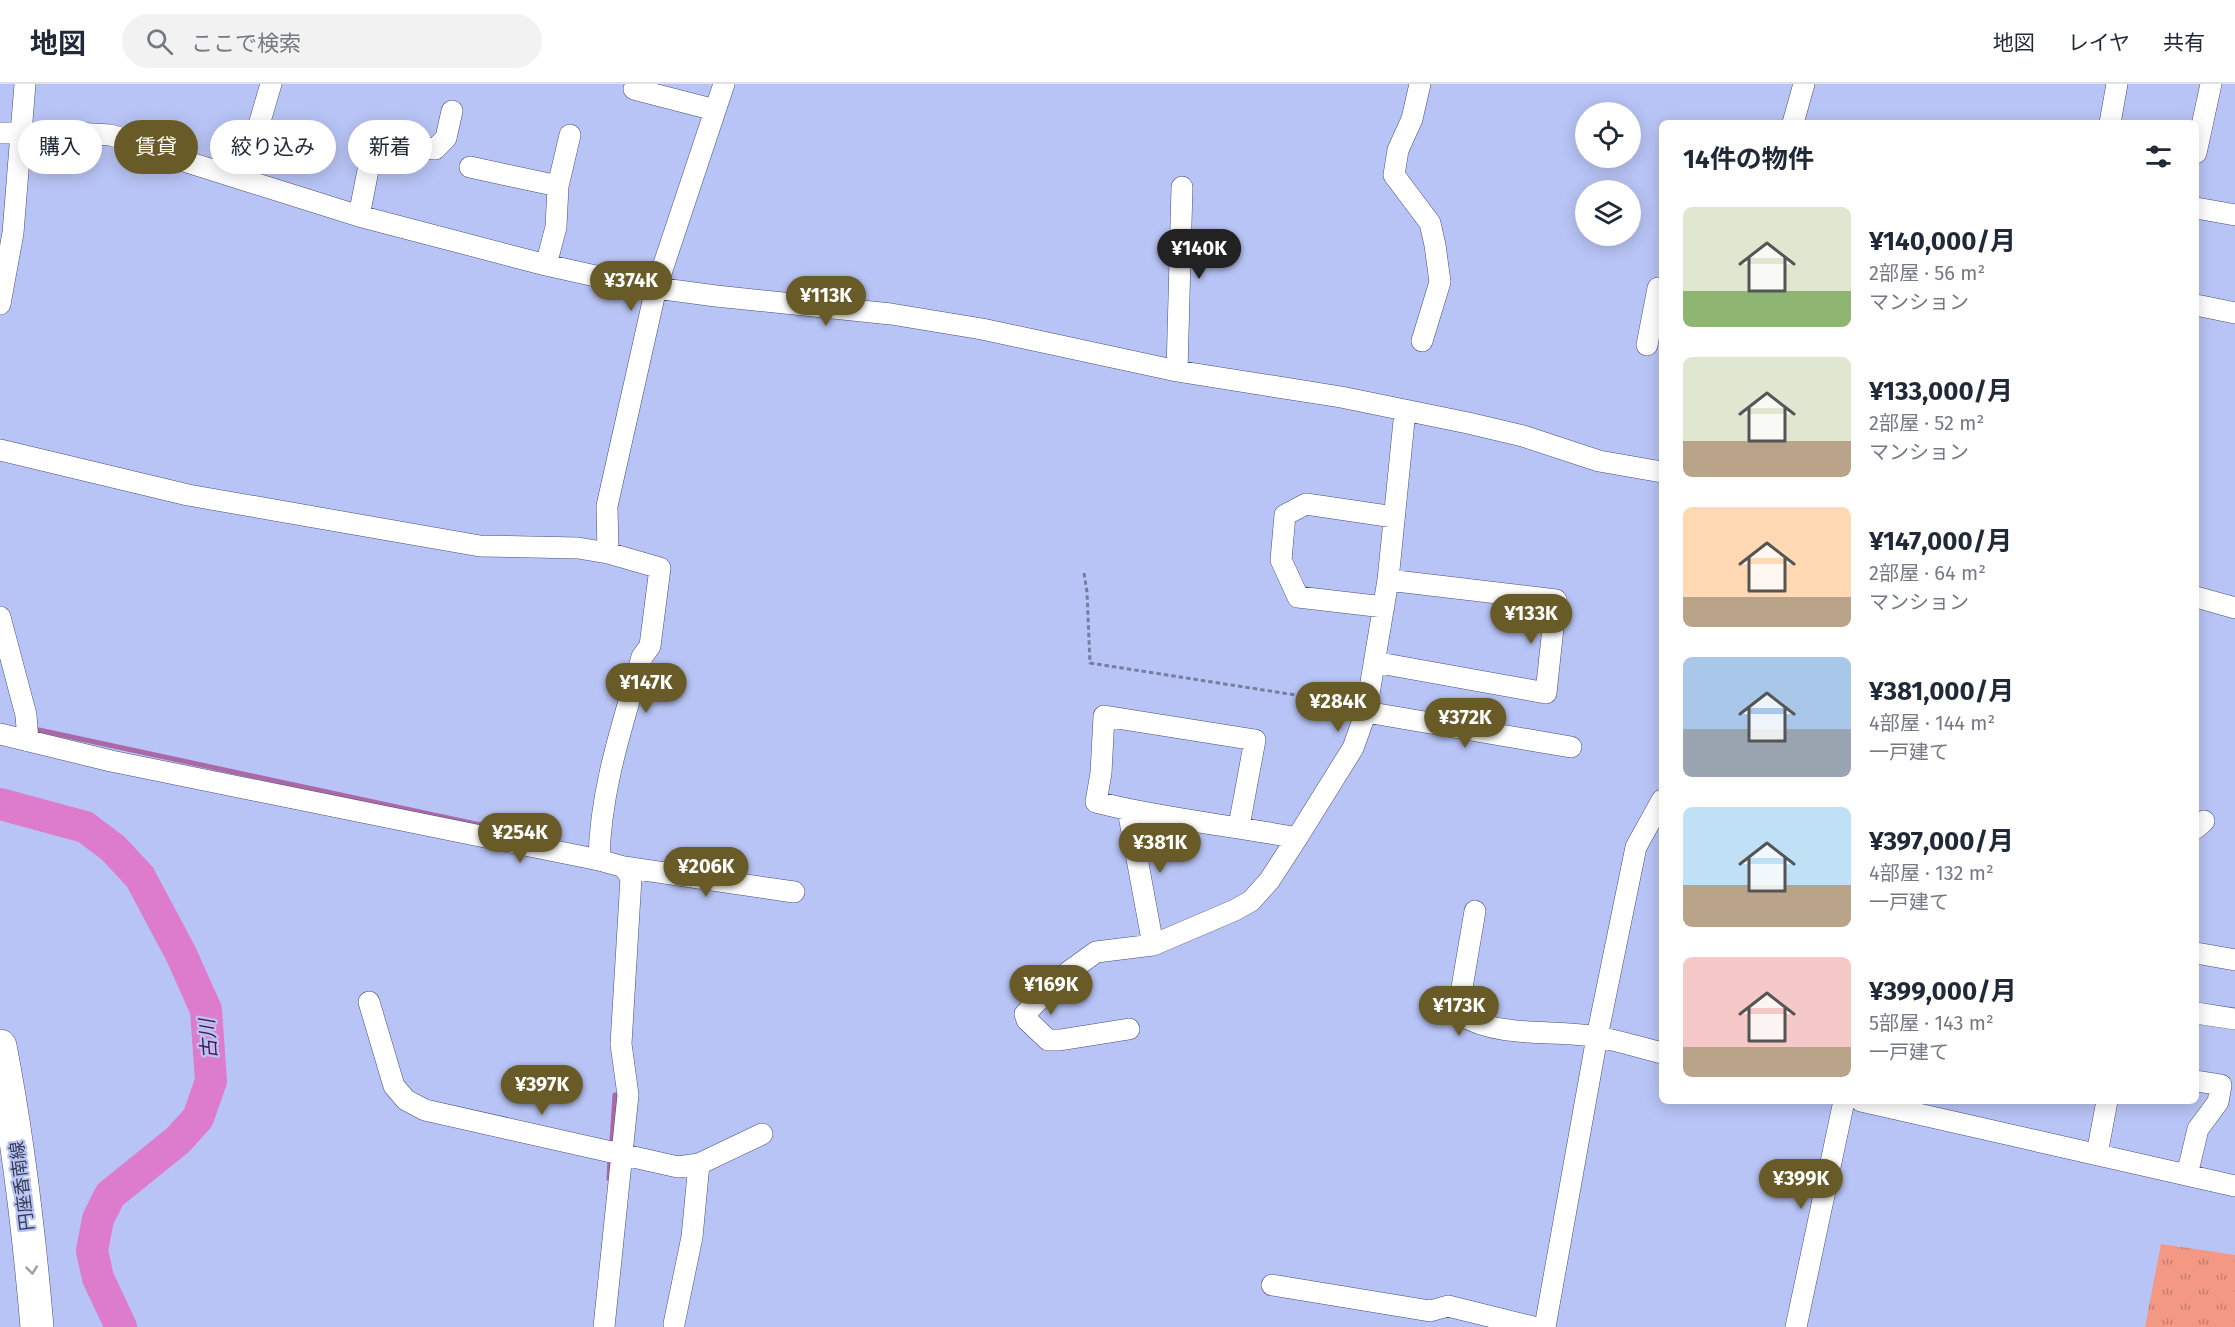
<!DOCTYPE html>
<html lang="ja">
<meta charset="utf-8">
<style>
body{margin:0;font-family:"Fira Sans","Noto Sans JP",sans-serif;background:#f2f2f3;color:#1f2937;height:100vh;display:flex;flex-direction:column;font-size:22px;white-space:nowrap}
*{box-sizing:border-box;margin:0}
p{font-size:20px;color:#747a83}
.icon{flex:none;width:33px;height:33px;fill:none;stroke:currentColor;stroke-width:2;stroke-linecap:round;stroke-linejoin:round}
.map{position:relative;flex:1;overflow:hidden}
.drawer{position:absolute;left:1659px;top:36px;width:540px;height:984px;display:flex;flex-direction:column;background:#fff;border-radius:9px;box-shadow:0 3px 15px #0003}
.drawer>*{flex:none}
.guide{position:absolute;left:18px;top:36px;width:570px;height:54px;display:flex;gap:12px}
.fabs{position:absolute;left:1575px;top:18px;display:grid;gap:12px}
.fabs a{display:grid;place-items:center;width:66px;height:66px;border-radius:50%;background:#fff;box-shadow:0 3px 15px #0003;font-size:30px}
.price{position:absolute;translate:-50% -51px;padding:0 14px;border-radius:21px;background:#695b28;color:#fff;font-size:20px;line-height:39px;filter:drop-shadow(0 2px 3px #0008)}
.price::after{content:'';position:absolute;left:50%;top:36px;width:18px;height:14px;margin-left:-9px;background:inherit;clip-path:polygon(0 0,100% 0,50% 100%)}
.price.selected{background:#222;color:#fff}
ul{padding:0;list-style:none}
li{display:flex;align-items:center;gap:18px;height:150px;padding:0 24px}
li span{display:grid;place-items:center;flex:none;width:168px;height:120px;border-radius:9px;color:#555}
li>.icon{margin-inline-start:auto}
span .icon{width:72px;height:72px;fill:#fffc;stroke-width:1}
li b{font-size:26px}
h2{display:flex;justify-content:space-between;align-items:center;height:72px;padding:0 24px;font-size:26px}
.tag{padding:0 21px;border-radius:27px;background:#fff;box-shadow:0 3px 15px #0003;font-size:21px;line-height:54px}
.tag.selected{background:#695b28;color:#fff}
header{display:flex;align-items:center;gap:36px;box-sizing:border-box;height:84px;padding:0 30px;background:#fff;border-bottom:2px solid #e0e1e3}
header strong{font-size:28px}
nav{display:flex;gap:33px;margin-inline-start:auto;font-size:21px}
.search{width:420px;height:54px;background:#f2f2f3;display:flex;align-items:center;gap:15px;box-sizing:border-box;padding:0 21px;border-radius:33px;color:#747a83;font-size:22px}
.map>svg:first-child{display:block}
.grass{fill:url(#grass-tufts)}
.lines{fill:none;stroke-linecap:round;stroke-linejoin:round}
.stream{stroke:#ab68a6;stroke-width:5}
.river{stroke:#dd7ccc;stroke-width:32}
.minor-casing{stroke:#464f79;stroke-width:22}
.primary-casing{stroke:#464f79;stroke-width:34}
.path{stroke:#757ea0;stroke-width:3;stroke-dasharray:4.5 3;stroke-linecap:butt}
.minor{stroke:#fff;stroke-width:21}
.primary{stroke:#fff;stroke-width:33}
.oneway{stroke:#9a9da7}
.labels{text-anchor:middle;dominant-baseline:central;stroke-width:4.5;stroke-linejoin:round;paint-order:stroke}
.street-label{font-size:18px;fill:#363b4f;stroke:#b8c4f5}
.water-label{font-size:20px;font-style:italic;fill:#52164a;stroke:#b8c4f5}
</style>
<header>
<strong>地図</strong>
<div class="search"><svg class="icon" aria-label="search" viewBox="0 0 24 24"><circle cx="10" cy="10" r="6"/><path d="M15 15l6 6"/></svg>ここで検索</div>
<nav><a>地図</a><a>レイヤ</a><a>共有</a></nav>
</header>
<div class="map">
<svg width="2235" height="1243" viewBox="0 0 2235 1243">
<defs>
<pattern id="grass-tufts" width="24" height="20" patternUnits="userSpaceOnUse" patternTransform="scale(1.5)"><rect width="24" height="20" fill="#f29883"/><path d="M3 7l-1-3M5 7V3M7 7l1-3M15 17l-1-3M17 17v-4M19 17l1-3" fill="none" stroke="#c57d6e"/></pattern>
</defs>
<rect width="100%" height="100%" fill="#b8c4f5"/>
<!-- grass -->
<path class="grass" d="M2161,1160L2235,1171V1243H2145Z"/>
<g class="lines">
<!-- stream -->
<path class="stream" d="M39,646L499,745
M612,1057L615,1011
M609,1095L610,1075"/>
<!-- river -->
<path class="river" d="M0,720L85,743L113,764L140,793L181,870L206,926L211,997L198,1034L178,1056L110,1111L98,1135L92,1167L98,1194L121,1243"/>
<defs>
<path id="minor" d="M1420,0L1412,35L1398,66L1394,91L1430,139L1435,161L1440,198L1422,257
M634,5L715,26
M1793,39L1804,0
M2110,39L2117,0
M0,49H76L110,51L136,58L184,77L359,132L546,181L600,193L656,204L716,212L891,230L982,245L1177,287L1341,313L1468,339L1523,352L1599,377L1662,388
M2196,69L2211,0
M470,83L558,102
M243,95L271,0
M2196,124L2235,131
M359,132L372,66L384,55L412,63L435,65L446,54L452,27
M546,181L556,143L558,102L570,51
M0,220L13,149L25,0
M2196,221L2235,229
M1647,261L1658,204L1662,205
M1177,287L1182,103
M0,366L188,411L480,462L578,464L608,469L660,484L650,562L642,573C623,639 600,706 599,776
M608,469L607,422L656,204L724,0
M2196,513L2235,524
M1384,523L1298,513L1281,476L1285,431L1306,420L1394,433
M0,533L26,631L28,657
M1374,578L1546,609L1556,516L1388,496
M1366,628L1571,663
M0,650L111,677L599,776L624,783L631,794L621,960L628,1011L604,1243
M1128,726L1153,861
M1239,742L1255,656L1104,632L1101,689L1096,718C1162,735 1231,741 1297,754
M2196,744L2204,737
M624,783L794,808
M1475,827L1459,921L1461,931C1501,955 1554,945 1598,953C1620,957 1641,964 1662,969
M2196,869L2235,876
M369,918L394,1002L406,1016L425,1026L678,1083L699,1080L762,1050
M2196,929L2235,935
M1129,945L1060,956H1048L1027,936L1025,930L1060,894L1096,868L1153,861L1235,826L1251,817L1269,797L1297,754L1353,664L1366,628L1388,496L1405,327
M1861,1017L2235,1102
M2097,1070L2107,1017
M2187,1091L2198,1045L2218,1018L2221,1001L2196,997
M1272,1201L1430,1227L1448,1222L1533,1243
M674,1240L692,1153L699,1080
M1545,1243L1597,953L1636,763L1662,716
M1796,1243L1844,1017"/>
<path id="primary" d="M0,962C18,1055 29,1149 37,1243"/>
</defs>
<!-- minor casing -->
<use href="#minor" class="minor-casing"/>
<!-- primary casing -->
<use href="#primary" class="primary-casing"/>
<!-- path -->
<path class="path" d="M1084,489L1087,508L1090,579L1302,612L1313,622L1348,626"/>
<!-- minor -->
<use href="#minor" class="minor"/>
<!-- primary -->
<use href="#primary" class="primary"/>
</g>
<!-- one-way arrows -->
<defs><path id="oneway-chevron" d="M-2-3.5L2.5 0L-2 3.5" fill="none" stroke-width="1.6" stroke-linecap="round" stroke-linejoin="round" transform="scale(1.5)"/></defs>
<use class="oneway" href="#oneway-chevron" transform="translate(32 1186) rotate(84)"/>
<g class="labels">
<!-- street labels -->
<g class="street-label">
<text transform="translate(22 1102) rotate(-97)">円座香南線</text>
</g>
<!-- water labels -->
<g class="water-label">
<text transform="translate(208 955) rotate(-94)">古川</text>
</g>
</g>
</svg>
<div class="fabs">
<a><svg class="icon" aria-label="locate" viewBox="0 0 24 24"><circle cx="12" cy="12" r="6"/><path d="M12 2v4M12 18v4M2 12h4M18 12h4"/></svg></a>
<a><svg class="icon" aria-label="layers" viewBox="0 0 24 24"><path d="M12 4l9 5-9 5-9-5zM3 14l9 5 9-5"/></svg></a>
</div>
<b class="price selected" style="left:1199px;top:196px">¥140K</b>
<b class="price" style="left:631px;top:228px">¥374K</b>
<b class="price" style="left:826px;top:243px">¥113K</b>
<b class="price" style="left:1531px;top:561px">¥133K</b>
<b class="price" style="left:646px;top:630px">¥147K</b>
<b class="price" style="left:1338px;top:649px">¥284K</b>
<b class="price" style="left:1465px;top:665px">¥372K</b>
<b class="price" style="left:520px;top:780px">¥254K</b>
<b class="price" style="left:1160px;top:790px">¥381K</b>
<b class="price" style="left:706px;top:814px">¥206K</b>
<b class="price" style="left:1051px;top:932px">¥169K</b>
<b class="price" style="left:1459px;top:953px">¥173K</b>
<b class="price" style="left:542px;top:1032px">¥397K</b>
<b class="price" style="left:1801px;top:1126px">¥399K</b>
<div class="guide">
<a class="tag">購入</a>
<a class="tag selected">賃貸</a>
<a class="tag">絞り込み</a>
<a class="tag">新着</a>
</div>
<section class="drawer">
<h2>14件の物件<svg class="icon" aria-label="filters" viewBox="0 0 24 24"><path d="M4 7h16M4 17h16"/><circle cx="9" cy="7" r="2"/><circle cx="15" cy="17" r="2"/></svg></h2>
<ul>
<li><span style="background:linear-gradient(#dfe7d0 70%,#8fb573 0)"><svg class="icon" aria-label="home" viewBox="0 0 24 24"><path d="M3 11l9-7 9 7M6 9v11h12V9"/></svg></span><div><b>¥140,000/月</b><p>2部屋 · 56 m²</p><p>マンション</p></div></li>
<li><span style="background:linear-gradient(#dfe7d0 70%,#b9a48a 0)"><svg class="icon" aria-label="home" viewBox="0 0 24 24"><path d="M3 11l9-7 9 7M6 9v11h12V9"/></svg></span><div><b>¥133,000/月</b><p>2部屋 · 52 m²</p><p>マンション</p></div></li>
<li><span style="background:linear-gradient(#ffd9b3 75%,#b9a48a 0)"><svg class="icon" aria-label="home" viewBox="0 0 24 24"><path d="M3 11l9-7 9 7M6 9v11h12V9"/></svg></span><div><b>¥147,000/月</b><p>2部屋 · 64 m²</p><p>マンション</p></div></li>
<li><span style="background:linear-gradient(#a9c7e8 60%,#9aa5b1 0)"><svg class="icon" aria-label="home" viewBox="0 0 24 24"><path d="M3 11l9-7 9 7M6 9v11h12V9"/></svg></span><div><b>¥381,000/月</b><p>4部屋 · 144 m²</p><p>一戸建て</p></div></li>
<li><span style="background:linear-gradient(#bfe0f5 65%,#b9a48a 0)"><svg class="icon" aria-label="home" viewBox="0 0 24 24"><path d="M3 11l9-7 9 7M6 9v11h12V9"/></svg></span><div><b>¥397,000/月</b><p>4部屋 · 132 m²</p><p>一戸建て</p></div></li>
<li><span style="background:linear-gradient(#f6c9c9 75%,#b9a48a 0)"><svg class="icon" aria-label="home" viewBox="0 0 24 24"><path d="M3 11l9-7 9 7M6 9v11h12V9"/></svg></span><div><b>¥399,000/月</b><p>5部屋 · 143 m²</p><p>一戸建て</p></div></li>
</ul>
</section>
</div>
